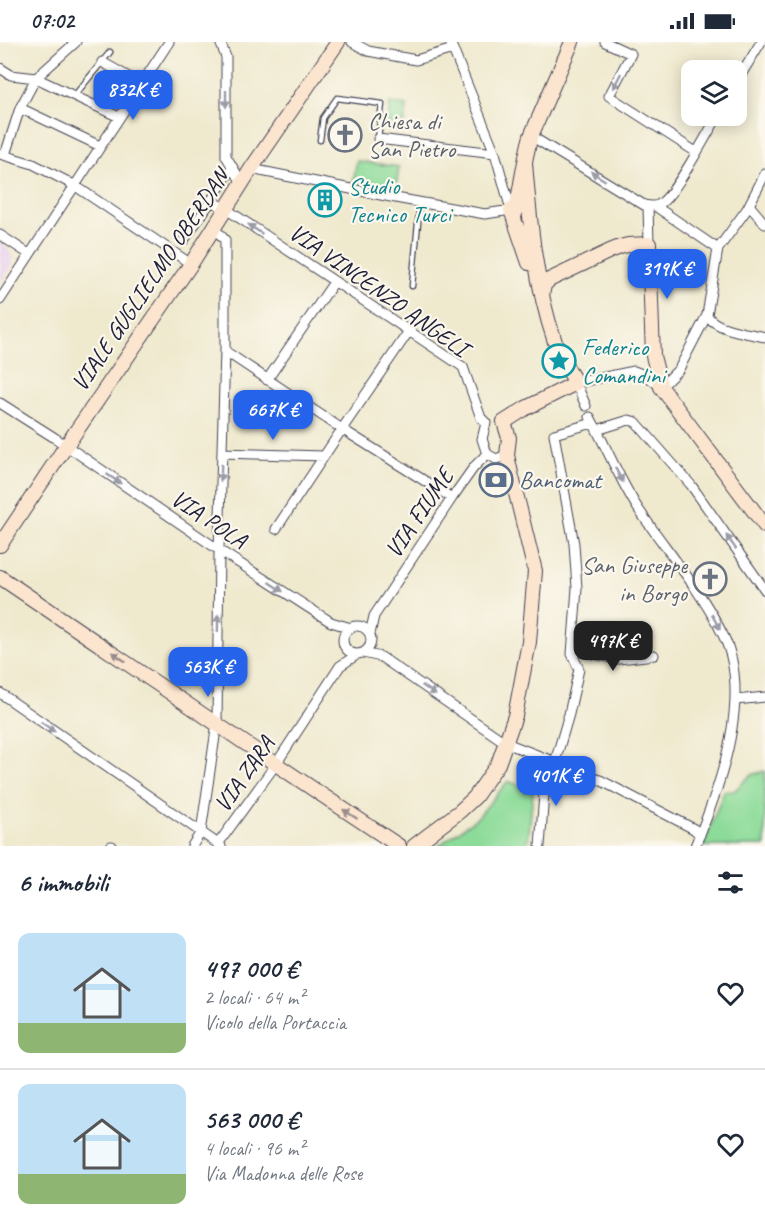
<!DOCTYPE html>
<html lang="it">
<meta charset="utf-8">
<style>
body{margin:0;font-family:Caveat,sans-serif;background:#f6f6f7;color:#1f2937;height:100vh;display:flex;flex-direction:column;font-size:22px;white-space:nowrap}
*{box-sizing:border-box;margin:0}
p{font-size:20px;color:#747a83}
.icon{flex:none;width:33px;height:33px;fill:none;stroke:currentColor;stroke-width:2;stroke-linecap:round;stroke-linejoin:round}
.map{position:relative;height:804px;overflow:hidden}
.sheet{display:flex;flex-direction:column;background:#fff;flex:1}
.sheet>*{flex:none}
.controls{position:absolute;left:681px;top:18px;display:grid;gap:12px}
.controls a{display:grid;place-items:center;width:66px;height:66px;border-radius:12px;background:#fff;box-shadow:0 3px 15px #0003;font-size:30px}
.price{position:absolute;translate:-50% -51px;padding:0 14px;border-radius:12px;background:#2563eb;color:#fff;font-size:20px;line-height:39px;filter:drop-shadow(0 2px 3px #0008)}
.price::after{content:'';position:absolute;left:50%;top:36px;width:18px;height:14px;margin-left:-9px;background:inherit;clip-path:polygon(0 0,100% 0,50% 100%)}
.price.active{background:#222;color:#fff}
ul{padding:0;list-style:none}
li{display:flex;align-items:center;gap:18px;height:150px;padding:0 18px}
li+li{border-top:2px solid #e0e1e3}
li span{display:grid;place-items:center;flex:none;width:168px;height:120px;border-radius:12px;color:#555}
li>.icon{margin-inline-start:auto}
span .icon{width:72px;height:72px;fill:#fffc;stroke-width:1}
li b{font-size:26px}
h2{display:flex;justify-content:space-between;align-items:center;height:72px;padding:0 18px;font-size:26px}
.status{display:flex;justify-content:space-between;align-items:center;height:42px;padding:0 30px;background:#fff;direction:ltr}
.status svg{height:16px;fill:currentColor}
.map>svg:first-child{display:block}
.built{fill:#e9d2ed}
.green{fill:#8cdb99;stroke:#577e6a;stroke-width:1.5}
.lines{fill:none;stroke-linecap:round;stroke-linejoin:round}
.lane-casing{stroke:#414051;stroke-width:7}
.street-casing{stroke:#414051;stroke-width:11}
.secondary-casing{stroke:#414051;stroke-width:16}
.lane{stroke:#fff;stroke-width:4.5}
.street{stroke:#fff;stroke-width:9}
.secondary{stroke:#fce5cf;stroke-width:14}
.oneway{fill:#9c9ca7}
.oneway2{fill:#9a8d8c}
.labels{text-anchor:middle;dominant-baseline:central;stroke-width:4.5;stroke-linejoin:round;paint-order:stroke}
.worship-label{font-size:24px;fill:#5b616d;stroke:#fbf7ec;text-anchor:start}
.culture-label{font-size:24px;fill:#0d838f;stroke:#fbf7ec;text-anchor:start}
.street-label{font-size:24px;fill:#22223b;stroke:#fbf7ec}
.service-label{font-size:24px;fill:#4e5e75;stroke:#fbf7ec;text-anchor:start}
</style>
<div class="status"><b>07:02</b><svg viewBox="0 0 49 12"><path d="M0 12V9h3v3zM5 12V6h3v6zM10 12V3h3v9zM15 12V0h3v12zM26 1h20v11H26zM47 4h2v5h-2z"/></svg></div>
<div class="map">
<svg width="765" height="804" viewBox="0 0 765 804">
<rect width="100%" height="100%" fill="#fbf7ec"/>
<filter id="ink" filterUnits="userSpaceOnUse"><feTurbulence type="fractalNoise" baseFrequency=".0167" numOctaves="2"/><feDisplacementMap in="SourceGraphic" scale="12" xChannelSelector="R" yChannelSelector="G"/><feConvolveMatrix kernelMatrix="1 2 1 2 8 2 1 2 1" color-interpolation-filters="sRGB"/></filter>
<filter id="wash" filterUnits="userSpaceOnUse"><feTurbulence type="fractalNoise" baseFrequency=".008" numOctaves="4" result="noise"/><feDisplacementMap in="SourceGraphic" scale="24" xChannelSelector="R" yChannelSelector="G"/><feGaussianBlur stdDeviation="1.35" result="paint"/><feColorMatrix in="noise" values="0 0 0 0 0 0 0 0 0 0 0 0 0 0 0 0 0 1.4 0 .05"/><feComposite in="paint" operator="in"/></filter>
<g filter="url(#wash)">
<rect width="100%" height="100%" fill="#efe9ce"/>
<!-- built -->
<path class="built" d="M0,200L6,204L13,215V222L0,241Z"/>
<!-- green -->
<path class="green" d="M390,61L407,64L403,90L387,88Z
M357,119L399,125L396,146L353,140Z
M765,729V804H703L724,749H734L751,733Z
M508,739L533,749L529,792L527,804H438L478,775Z"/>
</g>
<g filter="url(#ink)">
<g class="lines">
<defs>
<path id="lane" d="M75,53L110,10
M320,98L323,76L337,56L382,62L378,97
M412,244L420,160"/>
<path id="street" d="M220,0L226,15V114L242,141
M352,0L368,9L416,18L453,7
M605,0L631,12L609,54L696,110
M102,20L141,42
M0,26L11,33L36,36L119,75
M736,41L761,0
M20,66L100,104
M531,94L644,163C649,164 653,165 658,163C674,156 707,91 718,74
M378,97L495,111
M0,112L33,122L74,143L191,222
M5,113L20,66L36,36L76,0
M251,127L401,157L485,172L511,168L495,111L450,0
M765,132L747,167L718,207L707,273C715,288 749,291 765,295
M211,159L226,167L463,325L481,376L486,381L482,397L487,412
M749,163L765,182
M648,164L649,202
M655,164L718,207
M0,193L29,212
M184,198L211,159L232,125
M0,258L169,0
M225,309L342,387L452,456
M267,338L334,240
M0,361L55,396L219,508L320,573L331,580L351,586
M586,364L576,341L634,329L647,334L661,345L679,327L707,273
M590,375C607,406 620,439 639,468C667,509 701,548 723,593C753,652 720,746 695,804
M597,388L629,378L636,380L691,443L765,548
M222,411L324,414
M487,412L496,417L507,413
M276,487L342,387L409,289
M343 598a14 14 0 1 1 28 0a14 14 0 1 1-28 0Z
M370,592L374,574L452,456L474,425L487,412
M573,608L619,617L654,613
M363,611L381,615L506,701L555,720L558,725L600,738L694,787L700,793
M0,651L221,804
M736,658L765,655
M218,802L276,722L340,624L358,612
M111,804H112
M192,804L201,790L217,681L219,508L225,309V198L214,186
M540,804L544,752L547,734L555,720L569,672L579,627L572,612L577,546L574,502L554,392L593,381"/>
<path id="secondary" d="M511,168L529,221
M514,176C521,149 523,121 531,94L572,0
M542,254L544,243L549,238L610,209L620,205L628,203L649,202L653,314L661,345L765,484
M0,503L66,404L191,222L251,127L338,0
M0,535C133,625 265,716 399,804
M414,804L460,769L475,755L498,722L515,674L529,600L535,529L510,427L507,413L509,396L504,380L526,366L576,341C568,328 560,314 555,300C535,242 530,181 525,121"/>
</defs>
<!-- lane casing -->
<use href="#lane" class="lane-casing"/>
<!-- street casing -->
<use href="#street" class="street-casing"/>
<!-- secondary casing -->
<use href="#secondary" class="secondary-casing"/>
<!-- lane -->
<use href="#lane" class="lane"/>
<!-- street -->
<use href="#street" class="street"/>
<!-- secondary -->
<use href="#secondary" class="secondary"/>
</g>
<!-- one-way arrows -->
<defs><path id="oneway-solid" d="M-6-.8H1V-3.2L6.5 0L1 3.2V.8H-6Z" transform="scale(1.5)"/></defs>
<g class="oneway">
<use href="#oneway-solid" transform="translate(617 39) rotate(117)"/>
<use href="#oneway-solid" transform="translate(226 57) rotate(90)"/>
<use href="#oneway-solid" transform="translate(598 134) rotate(-148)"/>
<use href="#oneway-solid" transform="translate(255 187) rotate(-146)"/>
<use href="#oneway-solid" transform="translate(221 431) rotate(92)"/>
<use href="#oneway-solid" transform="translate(619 433) rotate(62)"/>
<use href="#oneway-solid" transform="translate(114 437) rotate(34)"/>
<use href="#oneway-solid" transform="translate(731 500) rotate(-125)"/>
<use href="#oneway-solid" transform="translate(276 545) rotate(33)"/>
<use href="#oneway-solid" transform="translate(716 580) rotate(61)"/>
<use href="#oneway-solid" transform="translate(218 581) rotate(-89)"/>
<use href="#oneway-solid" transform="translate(429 648) rotate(34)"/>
<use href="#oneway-solid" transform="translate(48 685) rotate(35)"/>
</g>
<g class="oneway2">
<use href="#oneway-solid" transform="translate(119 615) rotate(-146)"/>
<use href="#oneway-solid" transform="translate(350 772) rotate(-147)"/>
</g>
</g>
<!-- icons -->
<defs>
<symbol id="church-ring" viewBox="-11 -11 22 22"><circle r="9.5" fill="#fbf7ec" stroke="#6b7280" stroke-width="1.5"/><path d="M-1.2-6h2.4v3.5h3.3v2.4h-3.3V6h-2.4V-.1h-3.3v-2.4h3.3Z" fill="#6b7280"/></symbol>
<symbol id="building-ring" viewBox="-11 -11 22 22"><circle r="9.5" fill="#fbf7ec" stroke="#0f9aa8" stroke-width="1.5"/><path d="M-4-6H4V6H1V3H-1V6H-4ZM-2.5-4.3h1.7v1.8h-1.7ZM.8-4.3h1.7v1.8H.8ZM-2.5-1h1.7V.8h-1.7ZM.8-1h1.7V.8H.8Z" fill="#0f9aa8"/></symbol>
<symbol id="sight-ring" viewBox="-11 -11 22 22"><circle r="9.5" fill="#fbf7ec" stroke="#0f9aa8" stroke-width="1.5"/><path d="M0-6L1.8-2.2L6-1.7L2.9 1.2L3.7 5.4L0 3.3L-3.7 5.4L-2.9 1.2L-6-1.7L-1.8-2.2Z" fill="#0f9aa8"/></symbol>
<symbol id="bank-ring" viewBox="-11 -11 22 22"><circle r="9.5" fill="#fbf7ec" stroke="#5c6f8a" stroke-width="1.5"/><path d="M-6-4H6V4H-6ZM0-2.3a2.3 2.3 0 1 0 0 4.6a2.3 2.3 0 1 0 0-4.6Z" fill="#5c6f8a"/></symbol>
</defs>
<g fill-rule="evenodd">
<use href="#church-ring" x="326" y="74" width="38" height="38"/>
<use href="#building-ring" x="306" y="139" width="38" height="38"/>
<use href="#sight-ring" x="540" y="300" width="38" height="38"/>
<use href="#bank-ring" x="477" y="419" width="38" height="38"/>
<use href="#church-ring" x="691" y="518" width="38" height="38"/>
</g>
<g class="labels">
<!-- worship labels -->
<g class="worship-label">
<text x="368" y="79">Chiesa di<tspan x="368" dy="28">San Pietro</tspan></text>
<text x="687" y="523" text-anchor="end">San Giuseppe<tspan x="687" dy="28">in Borgo</tspan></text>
</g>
<!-- culture labels -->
<g class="culture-label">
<text x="348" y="144">Studio<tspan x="348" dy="28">Tecnico Turci</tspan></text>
<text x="582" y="305">Federico<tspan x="582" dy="28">Comandini</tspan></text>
</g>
<!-- street labels -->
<g class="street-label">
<text transform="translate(150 238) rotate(-56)">VIALE GUGLIELMO OBERDAN</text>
<text transform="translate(379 248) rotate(35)">VIA VINCENZO ANGELI</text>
<text transform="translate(419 471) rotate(-56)">VIA FIUME</text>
<text transform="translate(209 477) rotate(34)">VIA POLA</text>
<text transform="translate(244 732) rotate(-55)">VIA ZARA</text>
</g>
<!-- service labels -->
<g class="service-label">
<text x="519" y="438">Bancomat</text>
</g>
</g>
</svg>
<div class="controls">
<a><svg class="icon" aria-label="layers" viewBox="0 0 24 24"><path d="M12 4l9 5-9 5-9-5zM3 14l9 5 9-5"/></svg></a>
</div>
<b class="price" style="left:133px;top:79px">832K €</b>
<b class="price" style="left:667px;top:258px">319K €</b>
<b class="price" style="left:273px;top:399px">667K €</b>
<b class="price active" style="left:613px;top:630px">497K €</b>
<b class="price" style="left:208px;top:656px">563K €</b>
<b class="price" style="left:556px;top:765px">401K €</b>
</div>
<section class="sheet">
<h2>6 immobili<svg class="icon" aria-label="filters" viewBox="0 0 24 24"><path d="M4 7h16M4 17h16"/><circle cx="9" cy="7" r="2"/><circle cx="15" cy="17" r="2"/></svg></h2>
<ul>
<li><span style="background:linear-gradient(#bfe0f5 75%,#8fb573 0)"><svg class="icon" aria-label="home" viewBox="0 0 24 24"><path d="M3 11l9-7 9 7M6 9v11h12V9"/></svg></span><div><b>497 000 €</b><p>2 locali · 64 m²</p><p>Vicolo della Portaccia</p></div><svg class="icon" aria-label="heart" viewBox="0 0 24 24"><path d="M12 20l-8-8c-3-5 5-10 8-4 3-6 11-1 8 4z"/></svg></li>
<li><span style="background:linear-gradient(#bfe0f5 75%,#8fb573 0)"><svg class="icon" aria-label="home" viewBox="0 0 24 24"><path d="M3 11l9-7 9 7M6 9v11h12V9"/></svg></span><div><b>563 000 €</b><p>4 locali · 96 m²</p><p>Via Madonna delle Rose</p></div><svg class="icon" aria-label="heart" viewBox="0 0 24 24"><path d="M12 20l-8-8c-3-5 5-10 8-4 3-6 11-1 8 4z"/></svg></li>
</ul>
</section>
